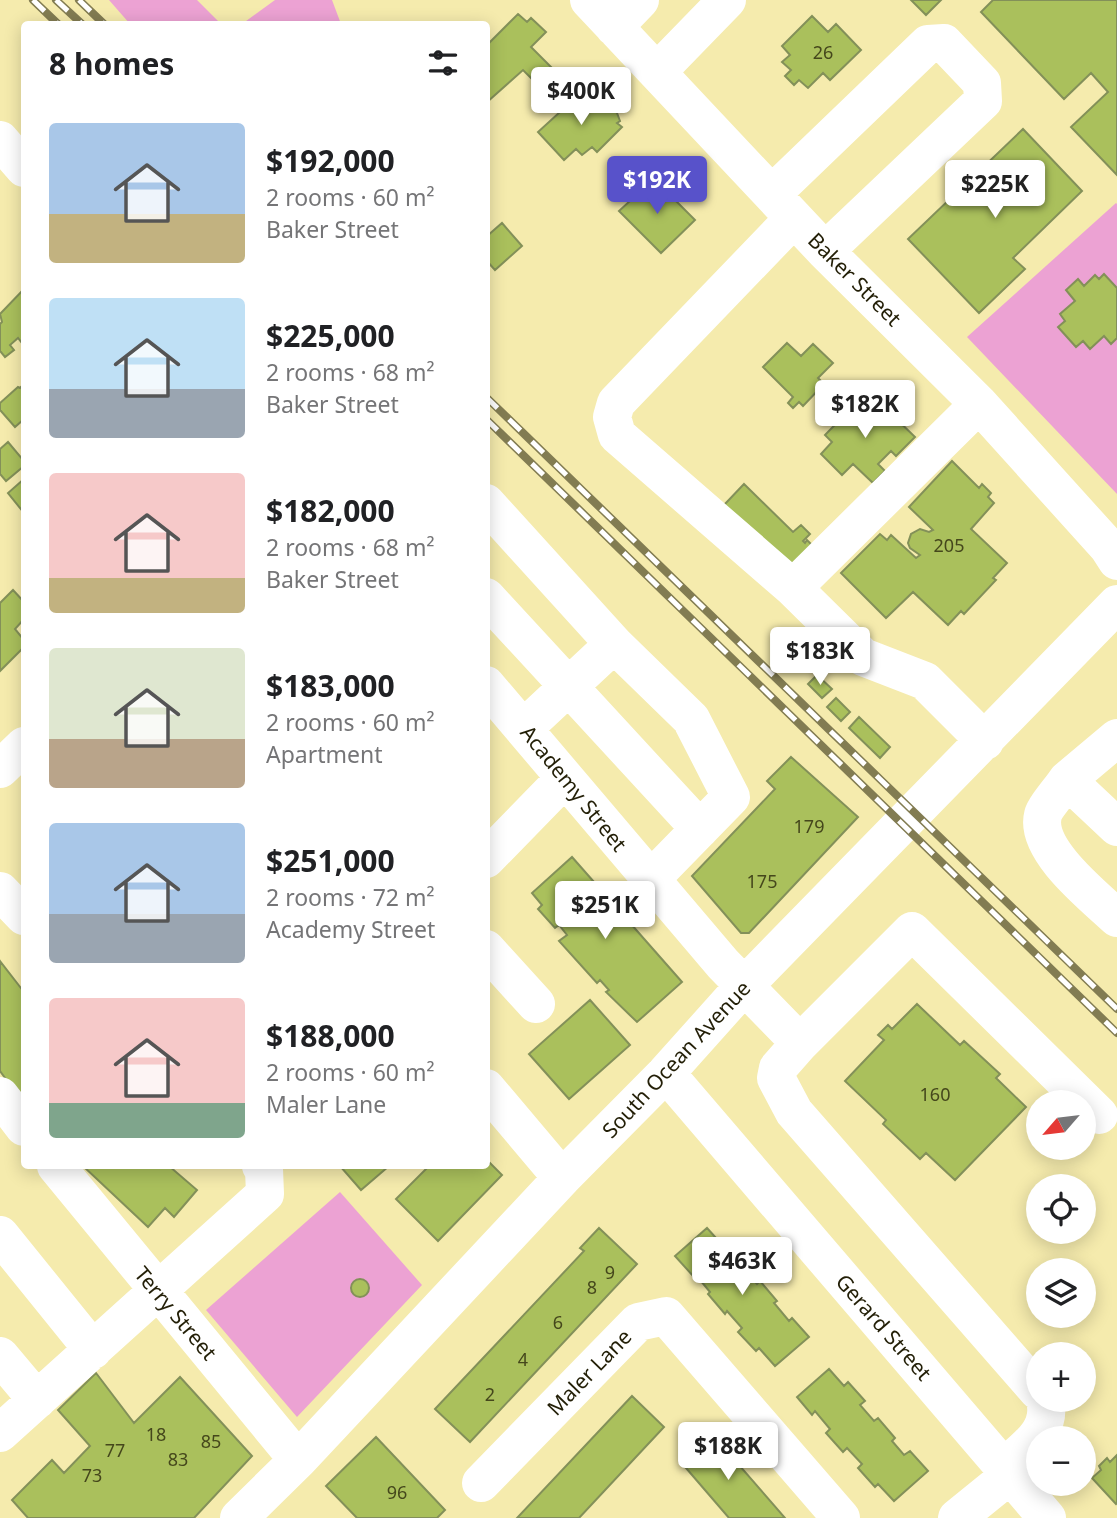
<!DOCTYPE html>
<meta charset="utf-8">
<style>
body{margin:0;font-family:"Noto Sans",sans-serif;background:#f6f6f6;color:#202124;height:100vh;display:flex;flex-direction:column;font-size:26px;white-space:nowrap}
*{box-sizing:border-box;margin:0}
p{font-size:23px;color:#757577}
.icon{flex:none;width:38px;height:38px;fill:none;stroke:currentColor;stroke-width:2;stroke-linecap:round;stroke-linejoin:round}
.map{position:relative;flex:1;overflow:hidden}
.panel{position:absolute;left:21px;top:21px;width:469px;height:1148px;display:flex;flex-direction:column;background:#fff;border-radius:7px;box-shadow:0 4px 18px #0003}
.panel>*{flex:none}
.needle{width:46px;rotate:242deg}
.buttons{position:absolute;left:1026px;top:1090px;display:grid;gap:14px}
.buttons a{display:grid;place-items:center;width:70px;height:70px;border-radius:50%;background:#fff;box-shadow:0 4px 18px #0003;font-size:35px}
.price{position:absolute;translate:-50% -60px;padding:0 16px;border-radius:7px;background:#fff;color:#222;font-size:23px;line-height:46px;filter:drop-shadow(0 2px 4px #0008)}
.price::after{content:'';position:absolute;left:50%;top:42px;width:21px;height:16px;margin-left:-10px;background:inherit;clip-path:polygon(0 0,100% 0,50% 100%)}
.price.active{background:#5852ca;color:#fff}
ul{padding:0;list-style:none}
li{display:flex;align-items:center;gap:21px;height:175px;padding:0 28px}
li span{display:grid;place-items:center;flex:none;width:196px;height:140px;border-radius:7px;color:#555}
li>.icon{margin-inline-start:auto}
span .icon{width:84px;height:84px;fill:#fffc;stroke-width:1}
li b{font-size:30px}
h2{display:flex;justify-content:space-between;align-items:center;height:84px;padding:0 28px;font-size:30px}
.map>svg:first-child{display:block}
.green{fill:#eca2d3}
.building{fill:#aac05c;stroke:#839059;stroke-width:2}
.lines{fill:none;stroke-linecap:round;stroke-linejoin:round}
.minor{stroke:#fff;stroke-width:38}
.rail-casing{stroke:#827c52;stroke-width:8}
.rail{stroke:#fff;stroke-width:5;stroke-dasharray:16;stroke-linecap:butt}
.labels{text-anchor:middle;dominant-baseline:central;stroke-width:5;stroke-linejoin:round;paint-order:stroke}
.number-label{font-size:18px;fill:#45471c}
.street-label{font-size:21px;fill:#231f07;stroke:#fff}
</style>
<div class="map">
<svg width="1117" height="1518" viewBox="0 0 1117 1518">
<rect width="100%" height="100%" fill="#f5ebad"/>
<!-- green -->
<path class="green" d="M109,0H197L221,24H130Z
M275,0H332L341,24H242Z
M1116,203L1117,204V494L967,337Z
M340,1192L422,1285L297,1417L206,1310Z"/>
<!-- building -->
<path class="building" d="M911,0H941L926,15Z
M993,0H1117V175L1071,127L1108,92L1091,73L1064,99L981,12Z
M518,14L527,22L531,18L546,32L531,47L556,72L540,87L523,70L486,103V42L488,44Z
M812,16L828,32L836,24L861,50L830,80L823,73L808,88L799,80L794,85L785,76L791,70L782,62L790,55L782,46Z
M577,90L587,98L584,101L592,110L601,103L603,105H609L617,113L620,121L617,123L622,127L597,152L592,147L582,155L576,149L564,160L538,132L572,101V94Z
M1023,129L1082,191L1013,258L1025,269L979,313L908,239Z
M654,179L695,220L661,253L619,211Z
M502,223L522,246L495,270L486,260V237Z
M1104,274L1117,288V338L1111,344L1104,336L1090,349L1083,341L1076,347L1058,327L1065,321L1060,314L1075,301L1066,290L1078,279L1084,286L1095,275L1099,279Z
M24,289V340L22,343L18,338L10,345L14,350L5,357L0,351V324L2,322L0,314Z
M787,343L801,356L813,344L833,363L818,378L824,384L803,406L799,402L793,408L788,403L793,397L763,367Z
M24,384V419L15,427L0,410V403L18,387L20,388Z
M863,396L882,415L887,410L915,437L896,456L891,451L878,464L885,471L873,483L853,464L842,475L821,454L832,442L825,435Z
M8,442L24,461V466L6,481L0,474V449Z
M952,461L979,488L982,484L991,493L988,497L994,503L971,529L1007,563L993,578L996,580L964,614L961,611L948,625L913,592L886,618L841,573L880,534L887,540L891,535L916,558L920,555L910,548L908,543L911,534L920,529L929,532L933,530L909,507Z
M24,479V513L8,493Z
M744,484L793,532L801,525L810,534L803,541L805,543L807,540L812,545L789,568L724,505Z
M13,590L24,602V619L15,629L24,640V647L0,671V603Z
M817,675L832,689L822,698L808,684Z
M836,698L850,712L841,721L827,707Z
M859,717L890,747L880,758L849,728Z
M791,757L858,817L749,933H741L692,876L775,789L767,781Z
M572,857L682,982L637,1022L606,992L609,990L600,980L597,983L559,941L567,935L559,925L555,928L538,909L542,905L532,893Z
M0,961L24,992V1104L0,1071Z
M590,1000L630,1045L569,1099L529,1054Z
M917,1004L960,1045L964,1041L1000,1074L996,1078L1026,1107L955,1180L926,1153L920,1159L883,1124L886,1120L845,1081L884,1040L878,1035L888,1025L892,1029Z
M486,1159L502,1175L438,1241L396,1199L429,1166H486Z
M83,1166H169L197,1190L174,1217L165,1208L148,1227Z
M340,1166H389L361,1190Z
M599,1228L637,1264L470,1442L435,1409L584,1251L580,1248Z
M707,1228L725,1248L728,1246L745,1265L742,1267L757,1284L760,1281L777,1301L774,1303L789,1321L792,1318L809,1337L775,1366L759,1348L756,1351L738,1332L742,1328L727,1311L725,1314L708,1294L710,1292L696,1275L694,1277L675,1256Z
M351 1288a9 9 0 1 1 18 0a9 9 0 1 1-18 0Z
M829,1369L844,1386L848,1382L865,1401L860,1405L874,1421L878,1418L895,1438L892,1441L904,1455L910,1451L928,1471L894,1501L878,1484L875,1487L858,1468L862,1464L847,1448L843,1452L826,1433L830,1429L815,1411L812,1415L797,1397Z
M96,1373L134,1423L180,1377L252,1456L194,1518H28L12,1500L52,1460L64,1473L90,1446L58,1410Z
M632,1396L664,1427L579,1518H517Z
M712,1434L785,1518H729L680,1461Z
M376,1437L445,1510L437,1518H357L326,1486Z
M1117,1455V1503L1116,1504L1092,1478L1101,1470L1099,1466L1107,1458L1110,1462Z"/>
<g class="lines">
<!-- minor -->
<path class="minor" d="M589,0L825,251L979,404L1108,547L1117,561
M614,27L640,0
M657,72L727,0
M0,140L24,168
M772,194L928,44L944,43L982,83L983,101L825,251
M794,218L616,403L612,417L617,435L793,588L863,657L925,681L985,741
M486,503L614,644L691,719L731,797L650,880
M793,588L979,404
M486,597L700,829
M486,685L723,964L800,1043L778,1068L776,1078L794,1112L1038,1391
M524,728L614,644
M0,769L24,746
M1067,780L1117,738
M1117,827L1067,780C1062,788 1045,807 1043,815C1034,850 1095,897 1117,918
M486,859L564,779
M0,891L24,916
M486,949L536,1004
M800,1043L912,931L1099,1115
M666,1073L1047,1518
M486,1088L562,1178
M0,1096L24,1127
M56,1166L298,1460
M0,1235L93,1350
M0,1356L37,1400
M0,1433L265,1194L264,1169L261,1166
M1004,1467C1024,1449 1053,1431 1045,1400
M481,1483L638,1322L666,1316L841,1518
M239,1518L298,1460L562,1178L666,1073L743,987L1117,604
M957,1518L1010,1475"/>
<defs>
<path id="rail" d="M33,0L58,24
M56,0L82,24
M79,0L104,24
M486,397L1117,1009
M486,419L1117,1033"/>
</defs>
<!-- rail casing -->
<use href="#rail" class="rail-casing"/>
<!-- rail -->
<use href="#rail" class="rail"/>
</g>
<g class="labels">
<!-- number labels -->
<g class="number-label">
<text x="823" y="52">26</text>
<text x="949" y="545">205</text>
<text x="809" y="826">179</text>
<text x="762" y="881">175</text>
<text x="935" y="1094">160</text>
<text x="610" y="1272">9</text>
<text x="592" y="1287">8</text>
<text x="558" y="1322">6</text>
<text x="523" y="1359">4</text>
<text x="490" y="1394">2</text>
<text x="156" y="1434">18</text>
<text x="211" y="1441">85</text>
<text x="115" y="1450">77</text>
<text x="178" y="1459">83</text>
<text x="92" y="1475">73</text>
<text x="397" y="1492">96</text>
</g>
<!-- street labels -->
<g class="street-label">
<text transform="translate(855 279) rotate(45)">Baker Street</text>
<text transform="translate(574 788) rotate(51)">Academy Street</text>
<text transform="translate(676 1059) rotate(-47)">South Ocean Avenue</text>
<text transform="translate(176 1313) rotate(50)">Terry Street</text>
<text transform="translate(884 1327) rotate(49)">Gerard Street</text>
<text transform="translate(589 1372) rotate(-46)">Maler Lane</text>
</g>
</g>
</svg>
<div class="buttons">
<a><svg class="needle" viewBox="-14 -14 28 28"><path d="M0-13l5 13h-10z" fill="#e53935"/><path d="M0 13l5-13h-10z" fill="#757577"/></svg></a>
<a><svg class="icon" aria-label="locate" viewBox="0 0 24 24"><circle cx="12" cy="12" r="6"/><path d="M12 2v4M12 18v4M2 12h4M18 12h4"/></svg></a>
<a><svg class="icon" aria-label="layers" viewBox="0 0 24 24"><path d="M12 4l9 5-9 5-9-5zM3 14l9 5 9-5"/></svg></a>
<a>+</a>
<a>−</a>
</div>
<b class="price" style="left:581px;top:127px">$400K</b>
<b class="price active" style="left:657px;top:216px">$192K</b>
<b class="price" style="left:995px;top:220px">$225K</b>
<b class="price" style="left:865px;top:440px">$182K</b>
<b class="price" style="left:820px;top:687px">$183K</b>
<b class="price" style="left:605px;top:941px">$251K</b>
<b class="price" style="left:742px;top:1297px">$463K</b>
<b class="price" style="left:728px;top:1482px">$188K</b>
<section class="panel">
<h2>8 homes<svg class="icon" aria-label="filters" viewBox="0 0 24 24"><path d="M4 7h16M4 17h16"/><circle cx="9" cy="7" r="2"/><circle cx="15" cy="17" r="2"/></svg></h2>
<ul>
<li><span style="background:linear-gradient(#a9c7e8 65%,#c2b280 0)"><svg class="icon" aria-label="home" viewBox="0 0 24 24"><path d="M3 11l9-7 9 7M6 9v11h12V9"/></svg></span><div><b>$192,000</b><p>2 rooms · 60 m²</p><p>Baker Street</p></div></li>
<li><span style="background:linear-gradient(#bfe0f5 65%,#9aa5b1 0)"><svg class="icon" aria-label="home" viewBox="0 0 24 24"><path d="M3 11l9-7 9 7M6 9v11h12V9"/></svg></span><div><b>$225,000</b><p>2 rooms · 68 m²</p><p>Baker Street</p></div></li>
<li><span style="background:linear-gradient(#f6c9c9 75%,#c2b280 0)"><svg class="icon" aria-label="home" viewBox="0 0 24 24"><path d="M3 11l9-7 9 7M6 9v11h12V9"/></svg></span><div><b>$182,000</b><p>2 rooms · 68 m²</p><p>Baker Street</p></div></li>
<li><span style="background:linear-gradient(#dfe7d0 65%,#b9a48a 0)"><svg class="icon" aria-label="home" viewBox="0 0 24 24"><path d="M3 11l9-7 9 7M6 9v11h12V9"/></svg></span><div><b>$183,000</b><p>2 rooms · 60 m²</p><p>Apartment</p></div></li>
<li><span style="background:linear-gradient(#a9c7e8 65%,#9aa5b1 0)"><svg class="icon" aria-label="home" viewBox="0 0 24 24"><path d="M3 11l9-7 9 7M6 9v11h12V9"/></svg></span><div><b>$251,000</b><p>2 rooms · 72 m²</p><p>Academy Street</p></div></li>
<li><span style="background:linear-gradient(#f6c9c9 75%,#7fa58c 0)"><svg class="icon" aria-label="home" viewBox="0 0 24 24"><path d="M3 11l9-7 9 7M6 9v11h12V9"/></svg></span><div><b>$188,000</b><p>2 rooms · 60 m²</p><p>Maler Lane</p></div></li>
</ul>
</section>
</div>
